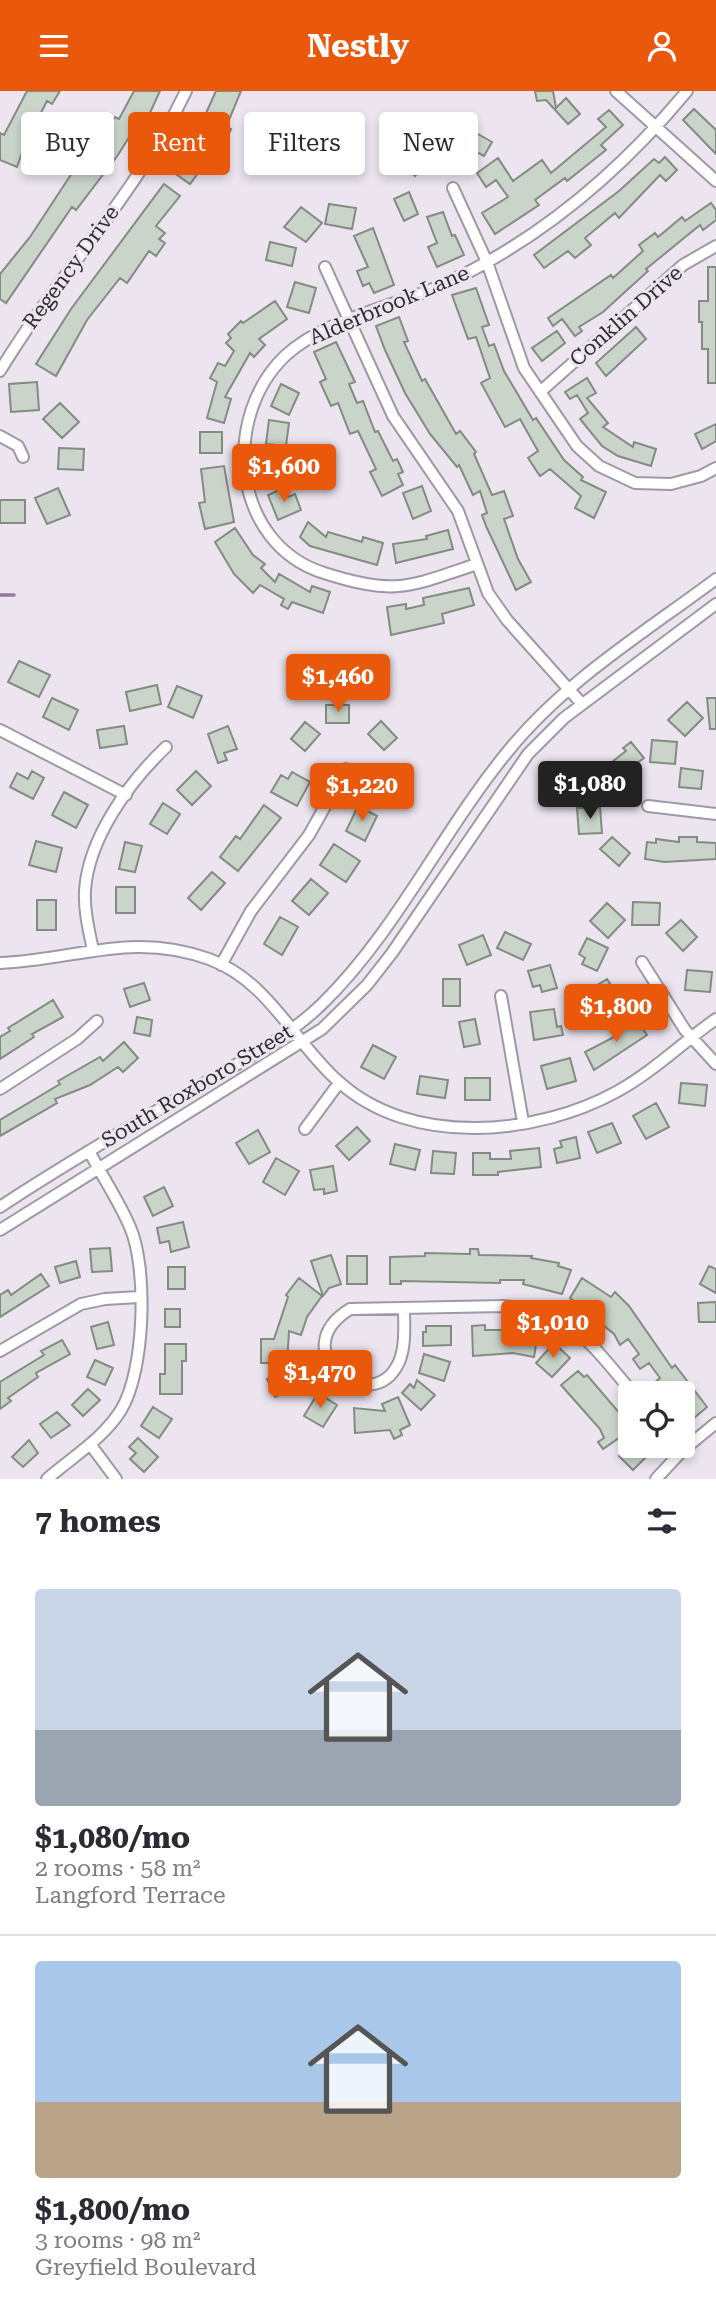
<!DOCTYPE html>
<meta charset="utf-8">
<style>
body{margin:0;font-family:"Roboto Serif",serif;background:#f7f7f7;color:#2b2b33;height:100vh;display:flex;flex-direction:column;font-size:26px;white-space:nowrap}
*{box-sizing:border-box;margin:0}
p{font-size:23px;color:#7c7c81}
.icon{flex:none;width:38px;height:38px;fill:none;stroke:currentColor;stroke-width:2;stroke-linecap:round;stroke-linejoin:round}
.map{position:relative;height:1388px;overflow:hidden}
.sheet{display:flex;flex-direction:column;background:#fff;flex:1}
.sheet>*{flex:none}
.hud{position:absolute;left:21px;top:21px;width:676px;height:63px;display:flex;gap:14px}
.fabs{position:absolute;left:618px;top:1290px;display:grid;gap:14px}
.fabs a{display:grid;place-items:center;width:77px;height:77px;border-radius:7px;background:#fff;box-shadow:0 4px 10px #0003;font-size:35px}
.price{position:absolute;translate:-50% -60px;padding:0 16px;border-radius:7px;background:#ea580c;color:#fff;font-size:23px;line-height:46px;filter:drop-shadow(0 2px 4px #0008)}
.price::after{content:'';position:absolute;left:50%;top:42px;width:21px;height:16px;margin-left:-10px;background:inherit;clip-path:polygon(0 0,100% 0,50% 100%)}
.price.active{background:#222;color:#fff}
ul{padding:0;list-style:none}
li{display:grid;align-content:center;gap:14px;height:371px;padding:0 35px}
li+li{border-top:2px solid #e1e1e2}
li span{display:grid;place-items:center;height:217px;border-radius:7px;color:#555}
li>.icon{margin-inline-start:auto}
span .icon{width:126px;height:126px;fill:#fffc;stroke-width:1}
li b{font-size:30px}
h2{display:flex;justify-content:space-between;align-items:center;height:84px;padding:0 35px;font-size:30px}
.tag{padding:0 24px;border-radius:7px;background:#fff;box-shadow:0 4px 10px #0003;font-size:24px;line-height:63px}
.tag.active{background:#ea580c;color:#fff}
header{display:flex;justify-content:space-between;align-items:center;height:91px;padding:0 35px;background:#ea580c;color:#fff;font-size:32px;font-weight:700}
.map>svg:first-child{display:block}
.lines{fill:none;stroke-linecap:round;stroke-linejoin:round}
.stream{stroke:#8e7c99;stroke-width:3.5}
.building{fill:#cbd4ca;stroke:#838b82;stroke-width:2}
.minor-casing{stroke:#a099a4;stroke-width:14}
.minor{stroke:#fff;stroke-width:10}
.labels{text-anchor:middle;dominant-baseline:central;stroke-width:6;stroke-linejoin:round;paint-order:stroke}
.street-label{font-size:21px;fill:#2d2b2f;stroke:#ece5f0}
</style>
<header><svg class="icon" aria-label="menu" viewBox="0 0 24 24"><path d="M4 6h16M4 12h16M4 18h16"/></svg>Nestly<svg class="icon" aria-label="person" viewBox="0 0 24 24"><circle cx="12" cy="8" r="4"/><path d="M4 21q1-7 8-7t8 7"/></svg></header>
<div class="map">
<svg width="716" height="1388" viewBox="0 0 716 1388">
<rect width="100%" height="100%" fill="#ece5f0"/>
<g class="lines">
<!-- stream -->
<path class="stream" d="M0,504H14"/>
</g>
<!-- building -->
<path class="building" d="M27,0H60L52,13L47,10L25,53L17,76L0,69V42L4,44Z
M134,0H160L149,24L144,22L118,64L76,119L72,116L6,212L0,208V183L30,146L93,50L98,53L115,26L119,28Z
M216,0H241L226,36L231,38L219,64L192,53Z
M535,0H553L556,17L566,7L580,23L568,33L546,9L537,10Z
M694,18L716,39V63L683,29Z
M609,19L623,34L601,54L606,59L567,90L565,87L535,109L539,114L495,143L482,122L508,106L496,89L486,96L477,82L498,67L513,90L542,69L551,82L606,36L598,28Z
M471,39L492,51L484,65L463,54Z
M453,42L457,59L439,63L435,46Z
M417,60L429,70L415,85L400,71L408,62L412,66Z
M187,62L204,74L190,93L173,81Z
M665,66L677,79L666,90L660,84L619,127L615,122L585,147L591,154L575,167L568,160L544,177L534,164L619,100L654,68L659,72Z
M164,93L180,105L156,135L165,142L159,148L165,152L156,165L149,160L127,192L120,187L87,229L56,285L36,273L71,218Z
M409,101L418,123L404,130L394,108Z
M711,112L716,119V129L703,139L700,134L646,178L648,180L603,221L579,236L582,240L575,245L562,228L553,235L548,227L611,184L613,187L643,160L639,154L655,142L658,146L682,126L685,130Z
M329,113L356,117L352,138L325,133Z
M301,116L322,132L306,151L284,136Z
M443,121L452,145L455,144L464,164L437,176L428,156L437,152L427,126Z
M373,137L394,194L374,202L369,192L363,195L357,180L368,176L354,145Z
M270,151L296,157L292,175L266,169Z
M708,176H716V292H708V258H702V231H699V210H708Z
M295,191L316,197L309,222L287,216Z
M476,197L489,234L482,236L489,255L494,253L504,280L533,329L536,327L564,369L583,386L581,389L606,401L594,427L575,417L581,405L550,378L540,385L528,367L538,360L520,328L505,336L481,292L490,287L476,246L468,248L452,204Z
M275,210L287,228L259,248L265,254L254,266L250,262L225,306L231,308L224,332L207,327L217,291L210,287L218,272L225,275L234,260L226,252L231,247L228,243L241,230L243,232Z
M399,226L408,250L404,251L422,290L425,288L456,343L460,340L476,361L474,363L492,404L504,400L513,425L504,428L518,468L531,491L516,499L486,435L482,424L487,422L480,400L473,404L459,374L457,376L430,343L405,302L385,259L376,235Z
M636,236L646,248L606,285L596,272Z
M557,240L565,252L542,270L532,257Z
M336,251L355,291L349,293L357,312L363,310L375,341L378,340L393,370L397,368L403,381L398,383L403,394L382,405L370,381L376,378L358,340L350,343L338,312L331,315L320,291L326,288L314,261Z
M587,287L596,302L587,307L608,332L603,336L633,356L634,351L656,358L651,375L618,365L602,355L580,328L588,322L577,304L570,308L565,301Z
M37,291L39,319L11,321L9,293Z
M281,293L299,302L289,324L271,315Z
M60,312L79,331L62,347L43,328Z
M269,329L289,332L286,355L266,353Z
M716,333V350L702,358L695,343Z
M200,341H222V362H200Z
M59,357L84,358L83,379L58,378Z
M288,367L289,386L267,387L265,368Z
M224,375L234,431L205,438L199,412L205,411L201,378Z
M422,395L431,420L413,428L403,402Z
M58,397L70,424L47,433L35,407Z
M284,397L288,406L295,403L301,419L278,429L268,404Z
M0,409H25V432H0Z
M308,431L326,446L328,441L362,451L363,446L383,452L377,474L310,455L300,446Z
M235,437L253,464L265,473L261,477L275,491L279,483L310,501L312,495L330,501L323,522L292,511L288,518L281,514L284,508L260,494L253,502L234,483L215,451Z
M448,439L453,458L396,472L393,453L427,448L426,445Z
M469,497L474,514L442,523L444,532L391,544L387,516L406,513V518L424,514L423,507Z
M19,570L50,584L39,606L8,591Z
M157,594L161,613L130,620L126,601Z
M177,595L202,605L193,627L168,616Z
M52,607L78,619L69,639L43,626Z
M707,607H716V638H710Z
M687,611L703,627L685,645L668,629Z
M326,614H349V632H326Z
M381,630L397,647L384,659L368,643Z
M305,631L320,643L305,660L291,648Z
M124,635L127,653L100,657L97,639Z
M228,635L237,658L224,662L227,669L218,672L208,643Z
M652,649L677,651L675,673L650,671Z
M631,651L644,667L621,683L612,671L626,660L623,657Z
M587,676L620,684L613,689L609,708L581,701Z
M386,677L409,683L401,713L379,707Z
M681,677L703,680L701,698L679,696Z
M32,680L44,687L33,708L10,696L17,682L28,688Z
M196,680L211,695L192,714L177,699Z
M292,681L310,691L297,715L271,701L281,684L288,688Z
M64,701L88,714L76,737L52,724Z
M163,712L180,723L167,743L150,733Z
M264,714L281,727L238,780L220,766L236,745L240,748Z
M358,715L377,725L365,750L346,740Z
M600,716L602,742L579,743L577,717Z
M612,746L630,762L619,775L600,758Z
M679,746H697V751L716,752V768L664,771L645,768L647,751L656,752V748L679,751Z
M36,750L62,757L56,781L29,774Z
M125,751L142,755L135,781L119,778Z
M334,753L360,770L346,791L320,774Z
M212,781L225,792L201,819L188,807Z
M311,788L328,802L309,824L292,810Z
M116,796H135V822H116Z
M37,809H56V839H37Z
M633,811L660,812L659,834H632Z
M607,812L625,829L608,847L590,830Z
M280,826L298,836L282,864L264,853Z
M681,829L697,846L683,860L666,842Z
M505,841L531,853L523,869L497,857Z
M483,844L491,864L467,874L459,854Z
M587,847L608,857L597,880L582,873L585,867L579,863Z
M550,874L557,897L542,901L540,894L533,896L528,880Z
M687,879L712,881L710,901L685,899Z
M443,888H460V915H443Z
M607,888L621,910L605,919L592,897Z
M144,892L150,909L130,916L124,898Z
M53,909L63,926L32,943L34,946L0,968V946L10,940L8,937Z
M554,918L557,936L561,935L563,944L534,949L530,921Z
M137,926L152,929L150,945L134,942Z
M634,926L647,944L594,979L585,961L618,944L615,940Z
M475,928L480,953L464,956L459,931Z
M124,951L138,967L123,981L118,976L90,994L55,1008L57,1012L0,1045V1029L60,993L58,990L100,966L103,970Z
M373,954L396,966L384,988L361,976Z
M570,967L576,990L547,998L541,975Z
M420,985L448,989L445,1007L417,1003Z
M465,987H490V1009H465Z
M681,992L707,994L705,1015L679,1012Z
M656,1012L669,1036L646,1048L633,1025Z
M612,1032L621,1052L597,1062L588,1041Z
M357,1036L370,1050L349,1069L336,1055Z
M258,1039L270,1061L249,1073L236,1052Z
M576,1046L580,1067L557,1072L554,1058L562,1056L560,1050Z
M395,1053L420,1059L415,1079L390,1073Z
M539,1057L541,1076L498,1081V1084H473V1062H490V1068H511L510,1060Z
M433,1060L456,1062L454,1083L431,1082Z
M276,1067L299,1080L285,1104L263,1091Z
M333,1075L337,1100L324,1103V1098L314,1099L310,1079Z
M164,1096L173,1115L153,1125L144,1106Z
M183,1131L189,1156L171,1161L169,1150L160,1152L157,1137Z
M110,1157L112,1180L92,1181L90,1158Z
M470,1158H478L479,1164L532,1165L531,1167L559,1172L558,1175L571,1179L562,1203L523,1193L524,1189H500V1192L401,1190V1193H390V1166L425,1165V1162L470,1163Z
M331,1164L341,1193L329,1197L323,1205L311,1170Z
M347,1165H367V1193H347Z
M76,1170L80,1186L60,1192L55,1176Z
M709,1175L716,1178V1202L700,1193Z
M168,1176H185V1198H168Z
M41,1183L49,1195L0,1226V1204L8,1199L11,1204Z
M299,1187L322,1205L307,1226L301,1244L289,1240L287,1272H261V1248H274L288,1206L286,1204Z
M582,1187L611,1206L615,1201L629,1215L672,1277L675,1274L707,1316L687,1333L682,1327V1302H662L654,1292L660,1287L649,1272L640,1278L633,1268L639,1263L628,1248L620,1254L614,1243L570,1207Z
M716,1211V1231H699L698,1212Z
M165,1218H180V1236H165Z
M108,1231L114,1254L97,1258L91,1236Z
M485,1234V1239H510L511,1236L522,1238L521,1245L537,1248L534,1266L513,1262L473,1265L472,1235Z
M426,1235H451V1254L423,1255V1241H426Z
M62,1249L70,1263L36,1282L38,1286L8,1307L11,1310L0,1318V1291L44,1264L41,1260Z
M554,1252L570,1267L552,1286L536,1272Z
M165,1253H186V1270H182V1303H160V1283H165Z
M424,1263L450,1271L444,1290L419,1282Z
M95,1269L113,1277L105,1294L87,1286Z
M294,1276L302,1294L275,1306L267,1288Z
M578,1280L584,1286L587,1284L628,1332L622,1336L626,1342L603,1358L598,1351L604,1347L600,1338L561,1294Z
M417,1289L435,1304L421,1319L402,1302L410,1293L414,1297Z
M88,1298L100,1309L83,1325L72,1314Z
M318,1302L337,1314L323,1336L304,1325Z
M398,1306L410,1334L400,1339L402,1344L394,1348L390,1339L355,1342L354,1317L385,1320L382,1313Z
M153,1316L172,1328L159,1347L141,1335Z
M57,1321L70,1334L51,1347L40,1333Z
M138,1347L158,1366L144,1381L130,1368L136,1362L129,1356Z
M29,1349L38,1362L23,1376L12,1366Z
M630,1354H648L640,1362L645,1367L633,1379L619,1365Z"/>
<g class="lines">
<defs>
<path id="minor" d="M616,0L716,90
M453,97L487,171L524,277L577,355L599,375L635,392L671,393L701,385L716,377
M325,176L393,325L458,420L488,502L507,529L582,613
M0,280C58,184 138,101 186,0
M540,301L683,174L716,155
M0,345L18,355L23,366
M477,473C408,496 396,505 324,482C232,453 220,326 286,264C324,229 392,216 440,195C537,151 619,82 687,0
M0,639L126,704
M648,715L716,723
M93,859C89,840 84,820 85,800C88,748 129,691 166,656
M642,871L685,939L716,973
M0,872C76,869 132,840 209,868C269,890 293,950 338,990C411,1057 537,1045 618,1000C654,980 683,951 716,928
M221,874L251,820L309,744L346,678
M501,905L523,1031
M0,998L77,948L97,930
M305,1038L339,992
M0,1116C63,1074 129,1036 194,998C238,972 285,949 322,913C397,840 442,740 509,659C565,590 645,541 716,488
M0,1139L322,938L367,894L392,862L528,663L564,627L716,513
M404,1217C404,1234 406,1255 399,1271C372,1330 281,1261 350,1218L503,1215C573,1221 590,1252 633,1302
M0,1260L81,1213L105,1208L139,1206
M90,1353L116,1388
M47,1388C72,1366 103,1348 121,1319C145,1280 148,1177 130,1136C119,1110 102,1085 89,1060
M656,1388L682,1360L716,1332"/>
</defs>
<!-- minor casing -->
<use href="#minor" class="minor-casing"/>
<!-- minor -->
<use href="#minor" class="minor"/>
</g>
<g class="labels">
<!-- street labels -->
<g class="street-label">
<text transform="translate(71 176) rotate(-54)">Regency Drive</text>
<text transform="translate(389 214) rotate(-23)">Alderbrook Lane</text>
<text transform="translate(626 225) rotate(-41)">Conklin Drive</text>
<text transform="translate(197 995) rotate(-31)">South Roxboro Street</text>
</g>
</g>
</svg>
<div class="fabs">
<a><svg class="icon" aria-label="locate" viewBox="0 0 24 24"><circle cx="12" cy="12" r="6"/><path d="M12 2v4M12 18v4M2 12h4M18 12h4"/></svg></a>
</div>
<b class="price" style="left:284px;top:413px">$1,600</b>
<b class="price" style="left:338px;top:623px">$1,460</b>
<b class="price active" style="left:590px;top:730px">$1,080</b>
<b class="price" style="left:362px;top:732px">$1,220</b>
<b class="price" style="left:616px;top:953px">$1,800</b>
<b class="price" style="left:553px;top:1269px">$1,010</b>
<b class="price" style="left:320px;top:1319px">$1,470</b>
<div class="hud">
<a class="tag">Buy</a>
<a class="tag active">Rent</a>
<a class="tag">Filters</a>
<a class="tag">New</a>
</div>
</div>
<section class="sheet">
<h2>7 homes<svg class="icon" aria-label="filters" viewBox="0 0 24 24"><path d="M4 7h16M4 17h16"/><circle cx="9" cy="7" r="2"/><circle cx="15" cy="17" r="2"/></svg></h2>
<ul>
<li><span style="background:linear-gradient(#c9d6e8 65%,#9aa5b1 0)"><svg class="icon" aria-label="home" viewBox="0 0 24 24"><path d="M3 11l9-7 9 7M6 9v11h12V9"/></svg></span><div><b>$1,080/mo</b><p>2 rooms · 58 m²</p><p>Langford Terrace</p></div></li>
<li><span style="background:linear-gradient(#a9c7e8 65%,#b9a48a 0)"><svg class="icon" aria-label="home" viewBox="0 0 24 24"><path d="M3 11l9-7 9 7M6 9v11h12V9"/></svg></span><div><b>$1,800/mo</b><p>3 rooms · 98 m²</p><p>Greyfield Boulevard</p></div></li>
</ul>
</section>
